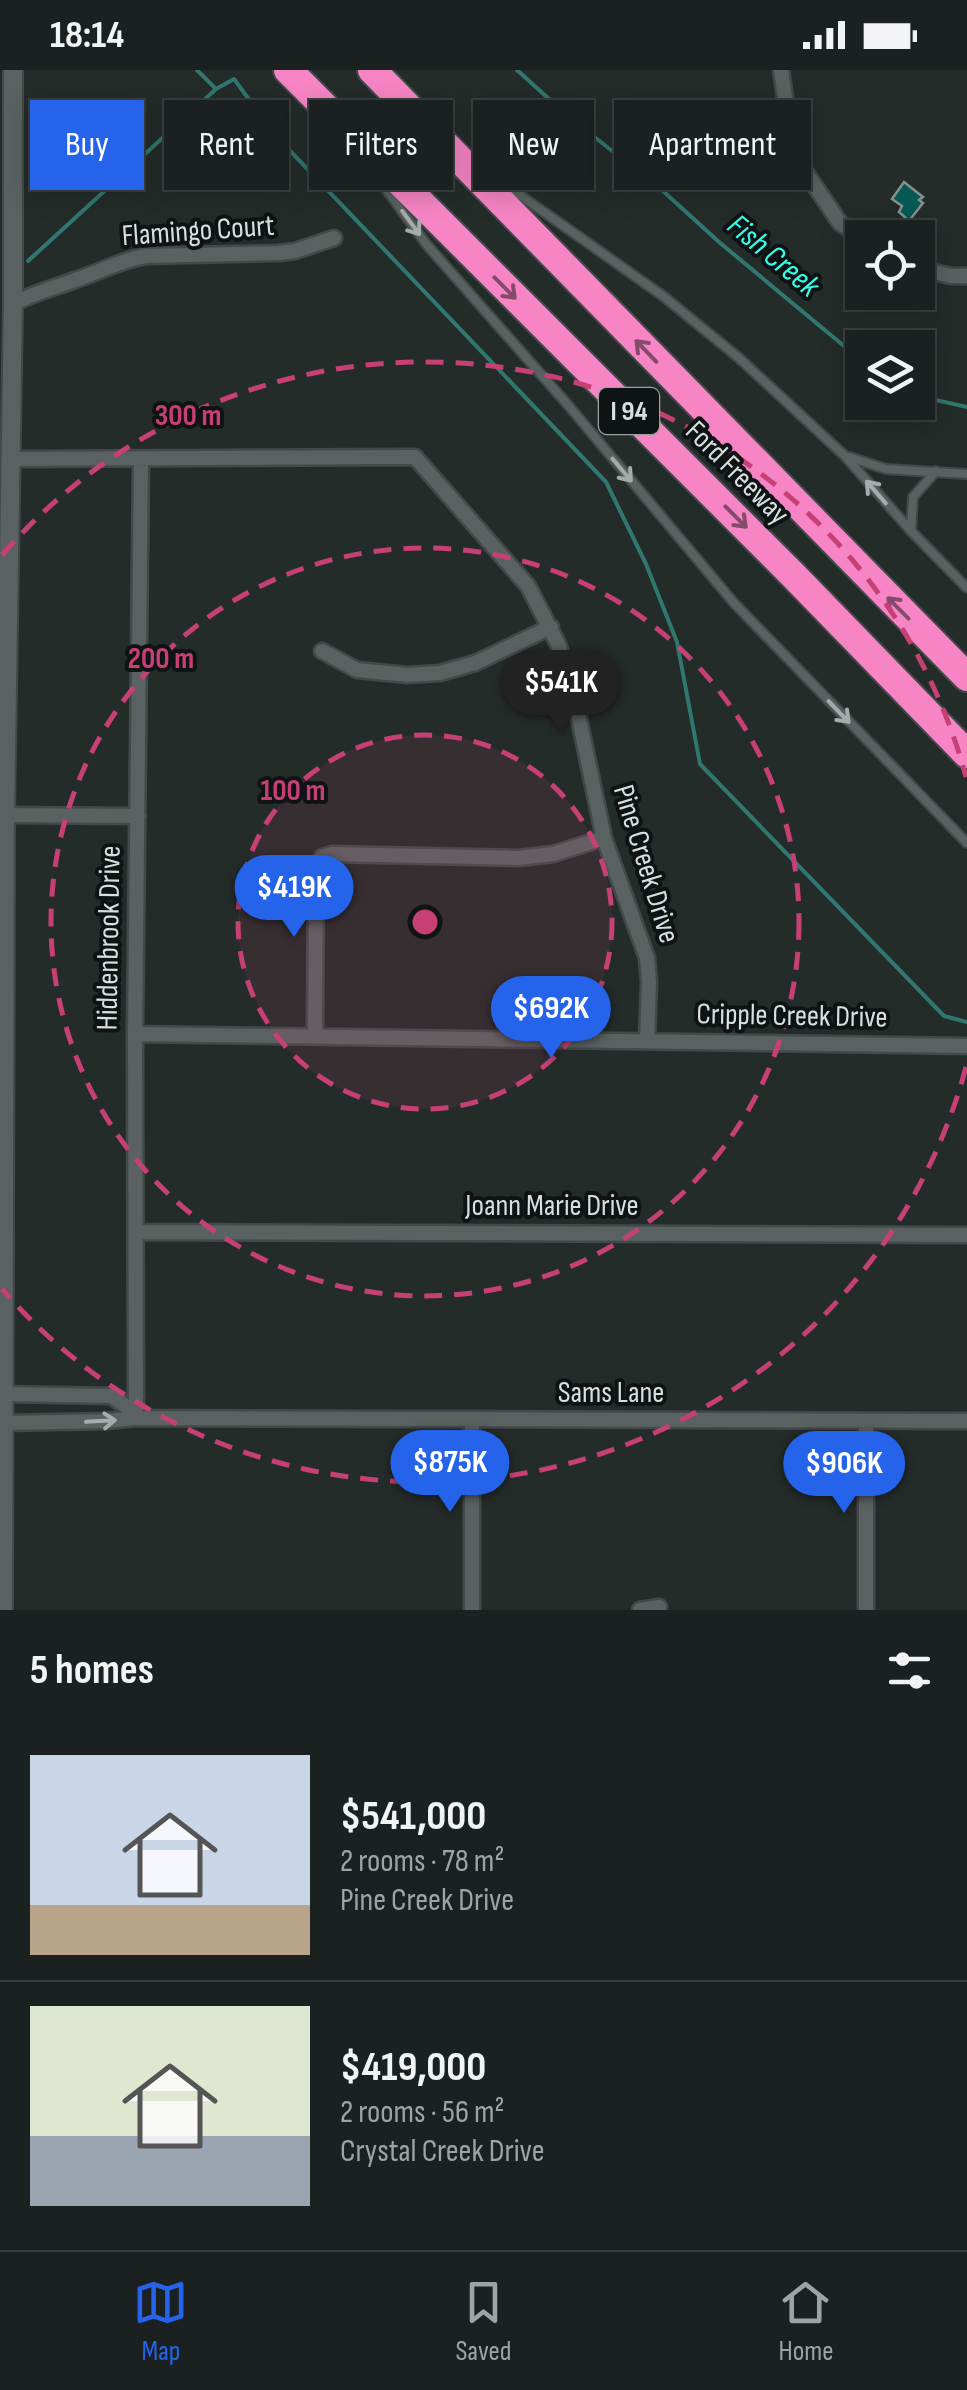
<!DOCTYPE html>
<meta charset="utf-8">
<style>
body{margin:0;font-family:"Sofia Sans Condensed",sans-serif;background:#282e2d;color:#f1f3f6;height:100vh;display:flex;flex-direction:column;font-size:38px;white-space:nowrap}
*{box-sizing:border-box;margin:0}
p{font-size:32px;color:#a0a3a5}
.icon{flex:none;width:55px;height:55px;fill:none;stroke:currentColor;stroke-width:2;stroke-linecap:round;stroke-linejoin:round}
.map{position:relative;height:1540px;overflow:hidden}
.sheet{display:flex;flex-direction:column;background:#1b2120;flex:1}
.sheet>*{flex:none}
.guide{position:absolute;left:30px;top:30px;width:908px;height:90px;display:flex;gap:20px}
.tools{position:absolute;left:845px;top:150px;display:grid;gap:20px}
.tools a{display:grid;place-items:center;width:90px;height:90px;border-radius:0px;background:#1b2120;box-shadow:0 5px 25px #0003,0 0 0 2px #393e3e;font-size:50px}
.price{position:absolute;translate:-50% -85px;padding:0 22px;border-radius:35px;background:#2563eb;color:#fff;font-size:32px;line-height:65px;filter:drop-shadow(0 2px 5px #0008)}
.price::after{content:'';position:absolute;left:50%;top:60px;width:30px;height:22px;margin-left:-15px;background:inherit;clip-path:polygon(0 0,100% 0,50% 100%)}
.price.on{background:#222;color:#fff}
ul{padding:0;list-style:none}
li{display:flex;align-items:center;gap:30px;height:250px;padding:0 30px}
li+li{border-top:2px solid #393e3e}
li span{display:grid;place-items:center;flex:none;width:280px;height:200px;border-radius:0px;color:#555}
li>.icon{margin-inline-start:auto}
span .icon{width:120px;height:120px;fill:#fffc;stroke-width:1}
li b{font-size:42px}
h2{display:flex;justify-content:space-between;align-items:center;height:120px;padding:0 30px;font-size:42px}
.chip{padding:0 35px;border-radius:0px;background:#1b2120;box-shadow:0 5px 25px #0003,0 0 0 2px #393e3e;font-size:35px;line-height:90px}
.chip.on{background:#2563eb;color:#fff}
.status{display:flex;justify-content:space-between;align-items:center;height:70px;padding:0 50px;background:#1b2120;direction:ltr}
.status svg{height:28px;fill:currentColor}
.menu{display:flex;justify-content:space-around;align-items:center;height:140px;border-top:2px solid #393e3e;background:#1b2120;font-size:28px;color:#a0a3a5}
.menu a{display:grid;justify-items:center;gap:5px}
.menu .on{color:#2563eb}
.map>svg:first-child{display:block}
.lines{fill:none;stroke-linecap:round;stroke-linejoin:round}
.stream{stroke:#30786f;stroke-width:4}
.building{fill:#065a53;stroke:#87908f;stroke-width:2.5}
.service-casing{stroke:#424948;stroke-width:12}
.minor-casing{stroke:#424948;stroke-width:19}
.tertiary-casing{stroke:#424948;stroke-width:22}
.motorway-casing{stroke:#424948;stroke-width:32}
.service{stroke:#596261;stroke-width:8}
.minor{stroke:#596261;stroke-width:14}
.tertiary{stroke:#596261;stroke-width:18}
.motorway{stroke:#f785c6;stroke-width:28}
.oneway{stroke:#a6acac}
.oneway2{stroke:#844c6c}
.ring{fill:none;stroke:#c74075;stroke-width:5;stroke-dasharray:18 12}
.labels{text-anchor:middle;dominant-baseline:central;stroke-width:8;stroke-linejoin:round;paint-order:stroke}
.shield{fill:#101313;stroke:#9da1a1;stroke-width:2.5}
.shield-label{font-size:28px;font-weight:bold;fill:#d9dede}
.street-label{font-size:30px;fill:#d9dede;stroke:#101313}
.water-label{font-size:32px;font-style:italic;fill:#33feea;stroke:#101313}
.centre{fill:#c74075;stroke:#101313;stroke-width:5}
.ring-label{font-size:30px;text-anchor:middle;font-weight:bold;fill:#c74075;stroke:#101313;stroke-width:8;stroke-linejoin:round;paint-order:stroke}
</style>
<div class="status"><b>18:14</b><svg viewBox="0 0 49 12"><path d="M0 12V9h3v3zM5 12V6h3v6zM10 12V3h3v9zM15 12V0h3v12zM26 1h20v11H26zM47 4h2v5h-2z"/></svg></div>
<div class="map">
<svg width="967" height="1540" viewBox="0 0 967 1540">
<rect width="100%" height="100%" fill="#242c2a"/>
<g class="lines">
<!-- stream -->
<path class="stream" d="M197,0L216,19
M517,0L569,47L663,121L719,172L862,291
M28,191L216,19L234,9L275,65L606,412L646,494L677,572L700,694L944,946L967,952
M918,326L967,337"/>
</g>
<!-- building -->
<path class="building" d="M904,112L923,127L919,130L923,133L909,151L899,142L902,136L892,129Z"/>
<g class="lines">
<defs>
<path id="service" d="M493,106L663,226L739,288L845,386L911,461L967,518
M377,107L427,175L568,335L734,533L967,773
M849,387L886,399L967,404
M911,461L913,427L936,401"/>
<path id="minor" d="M781,0L789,55L802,97L840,153L862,168
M918,198L951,206H967
M13,234C33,223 54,218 75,210C100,202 120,190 146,186L279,183L295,181L334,168
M10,389L415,387L528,516L557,572L570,606L604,768L647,888L649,912L647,971
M141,389L135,964L136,1348L967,1351
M322,581L357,600L407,605L440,603L475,593L551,557
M0,745L138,746
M135,964L967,976
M315,966L316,798L322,787L332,784L518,788L553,784L604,768
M136,1162L967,1165
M4,1324L111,1326L126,1336L136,1348L107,1351L4,1353
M472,1350V1540
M866,1352V1540
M640,1540L659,1537"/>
<path id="tertiary" d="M3,1540L5,745L13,234V0"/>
<path id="motorway" d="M288,0L794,506L967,684
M372,0L967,607"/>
</defs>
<!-- service casing -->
<use href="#service" class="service-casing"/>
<!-- minor casing -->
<use href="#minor" class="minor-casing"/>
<!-- tertiary casing -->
<use href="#tertiary" class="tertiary-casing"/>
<!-- motorway casing -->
<use href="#motorway" class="motorway-casing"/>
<!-- service -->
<use href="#service" class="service"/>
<!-- minor -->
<use href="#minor" class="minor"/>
<!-- tertiary -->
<use href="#tertiary" class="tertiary"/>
<!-- motorway -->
<use href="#motorway" class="motorway"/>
</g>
<!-- one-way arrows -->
<defs><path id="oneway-shaft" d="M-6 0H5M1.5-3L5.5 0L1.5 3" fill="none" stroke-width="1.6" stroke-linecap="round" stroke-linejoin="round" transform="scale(2.5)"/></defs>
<g class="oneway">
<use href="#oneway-shaft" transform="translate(411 153) rotate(54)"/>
<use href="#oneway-shaft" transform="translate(622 400) rotate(50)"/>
<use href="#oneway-shaft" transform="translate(876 422) rotate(-131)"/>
<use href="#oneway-shaft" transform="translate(839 642) rotate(46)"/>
<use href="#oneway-shaft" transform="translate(101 1351) rotate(-3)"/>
</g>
<g class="oneway2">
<use href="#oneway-shaft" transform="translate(505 218) rotate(45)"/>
<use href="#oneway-shaft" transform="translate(646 281) rotate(-134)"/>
<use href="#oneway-shaft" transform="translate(736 447) rotate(45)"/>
<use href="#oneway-shaft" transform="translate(898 538) rotate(-135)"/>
</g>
<!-- distance rings -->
<circle cx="425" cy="852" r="187" fill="#c74075" fill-opacity=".12"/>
<g class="ring">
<circle cx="425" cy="852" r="187"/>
<circle cx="425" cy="852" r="374"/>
<path d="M966 997A560 560 0 0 1 2 1219M2 485A560 560 0 0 1 966 707"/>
</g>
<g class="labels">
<!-- shield labels -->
<rect class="shield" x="599" y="318" width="60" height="46" rx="8"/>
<g class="shield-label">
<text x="629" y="341">I 94</text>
</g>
<!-- street labels -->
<g class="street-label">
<text transform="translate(198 161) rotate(-4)">Flamingo Court</text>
<text transform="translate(737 403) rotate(45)">Ford Freeway</text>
<text transform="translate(646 794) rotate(73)">Pine Creek Drive</text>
<text transform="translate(109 868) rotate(-89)">Hiddenbrook Drive</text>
<text transform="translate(792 946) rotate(1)">Cripple Creek Drive</text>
<text x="552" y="1136">Joann Marie Drive</text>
<text x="611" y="1323">Sams Lane</text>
</g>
<!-- water labels -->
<g class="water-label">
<text transform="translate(773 186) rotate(40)">Fish Creek</text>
</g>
</g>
<circle cx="425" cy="852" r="15" class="centre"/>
<g class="ring-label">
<text x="188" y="355">300 m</text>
<text x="161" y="598">200 m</text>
<text x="293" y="730">100 m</text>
</g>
</svg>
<div class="tools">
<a><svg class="icon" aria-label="locate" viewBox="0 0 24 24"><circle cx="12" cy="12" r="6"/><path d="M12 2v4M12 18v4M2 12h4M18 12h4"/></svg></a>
<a><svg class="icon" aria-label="layers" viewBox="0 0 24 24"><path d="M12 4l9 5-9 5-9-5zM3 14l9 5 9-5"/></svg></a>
</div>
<b class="price on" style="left:561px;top:665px">$541K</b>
<b class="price" style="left:294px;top:870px">$419K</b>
<b class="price" style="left:551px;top:991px">$692K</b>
<b class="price" style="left:450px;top:1445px">$875K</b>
<b class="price" style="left:844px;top:1446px">$906K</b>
<div class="guide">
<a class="chip on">Buy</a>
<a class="chip">Rent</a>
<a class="chip">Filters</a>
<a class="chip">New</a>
<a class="chip">Apartment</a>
</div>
</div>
<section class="sheet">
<h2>5 homes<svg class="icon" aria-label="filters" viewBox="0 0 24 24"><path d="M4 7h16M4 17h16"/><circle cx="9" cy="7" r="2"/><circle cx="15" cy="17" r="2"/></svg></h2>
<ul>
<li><span style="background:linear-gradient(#c9d6e8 75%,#b9a48a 0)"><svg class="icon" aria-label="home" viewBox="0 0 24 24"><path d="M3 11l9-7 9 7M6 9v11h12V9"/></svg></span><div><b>$541,000</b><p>2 rooms · 78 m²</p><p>Pine Creek Drive</p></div></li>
<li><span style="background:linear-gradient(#dfe7d0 65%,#9aa5b1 0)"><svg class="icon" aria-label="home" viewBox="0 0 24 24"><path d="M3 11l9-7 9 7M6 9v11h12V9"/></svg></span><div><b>$419,000</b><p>2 rooms · 56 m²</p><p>Crystal Creek Drive</p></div></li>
</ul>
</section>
<nav class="menu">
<a class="on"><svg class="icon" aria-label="map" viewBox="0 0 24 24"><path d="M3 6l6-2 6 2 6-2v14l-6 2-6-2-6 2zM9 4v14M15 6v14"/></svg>Map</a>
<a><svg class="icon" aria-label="saved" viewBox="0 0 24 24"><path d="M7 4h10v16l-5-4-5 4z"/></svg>Saved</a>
<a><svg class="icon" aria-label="home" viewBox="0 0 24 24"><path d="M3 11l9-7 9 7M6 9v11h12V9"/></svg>Home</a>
</nav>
